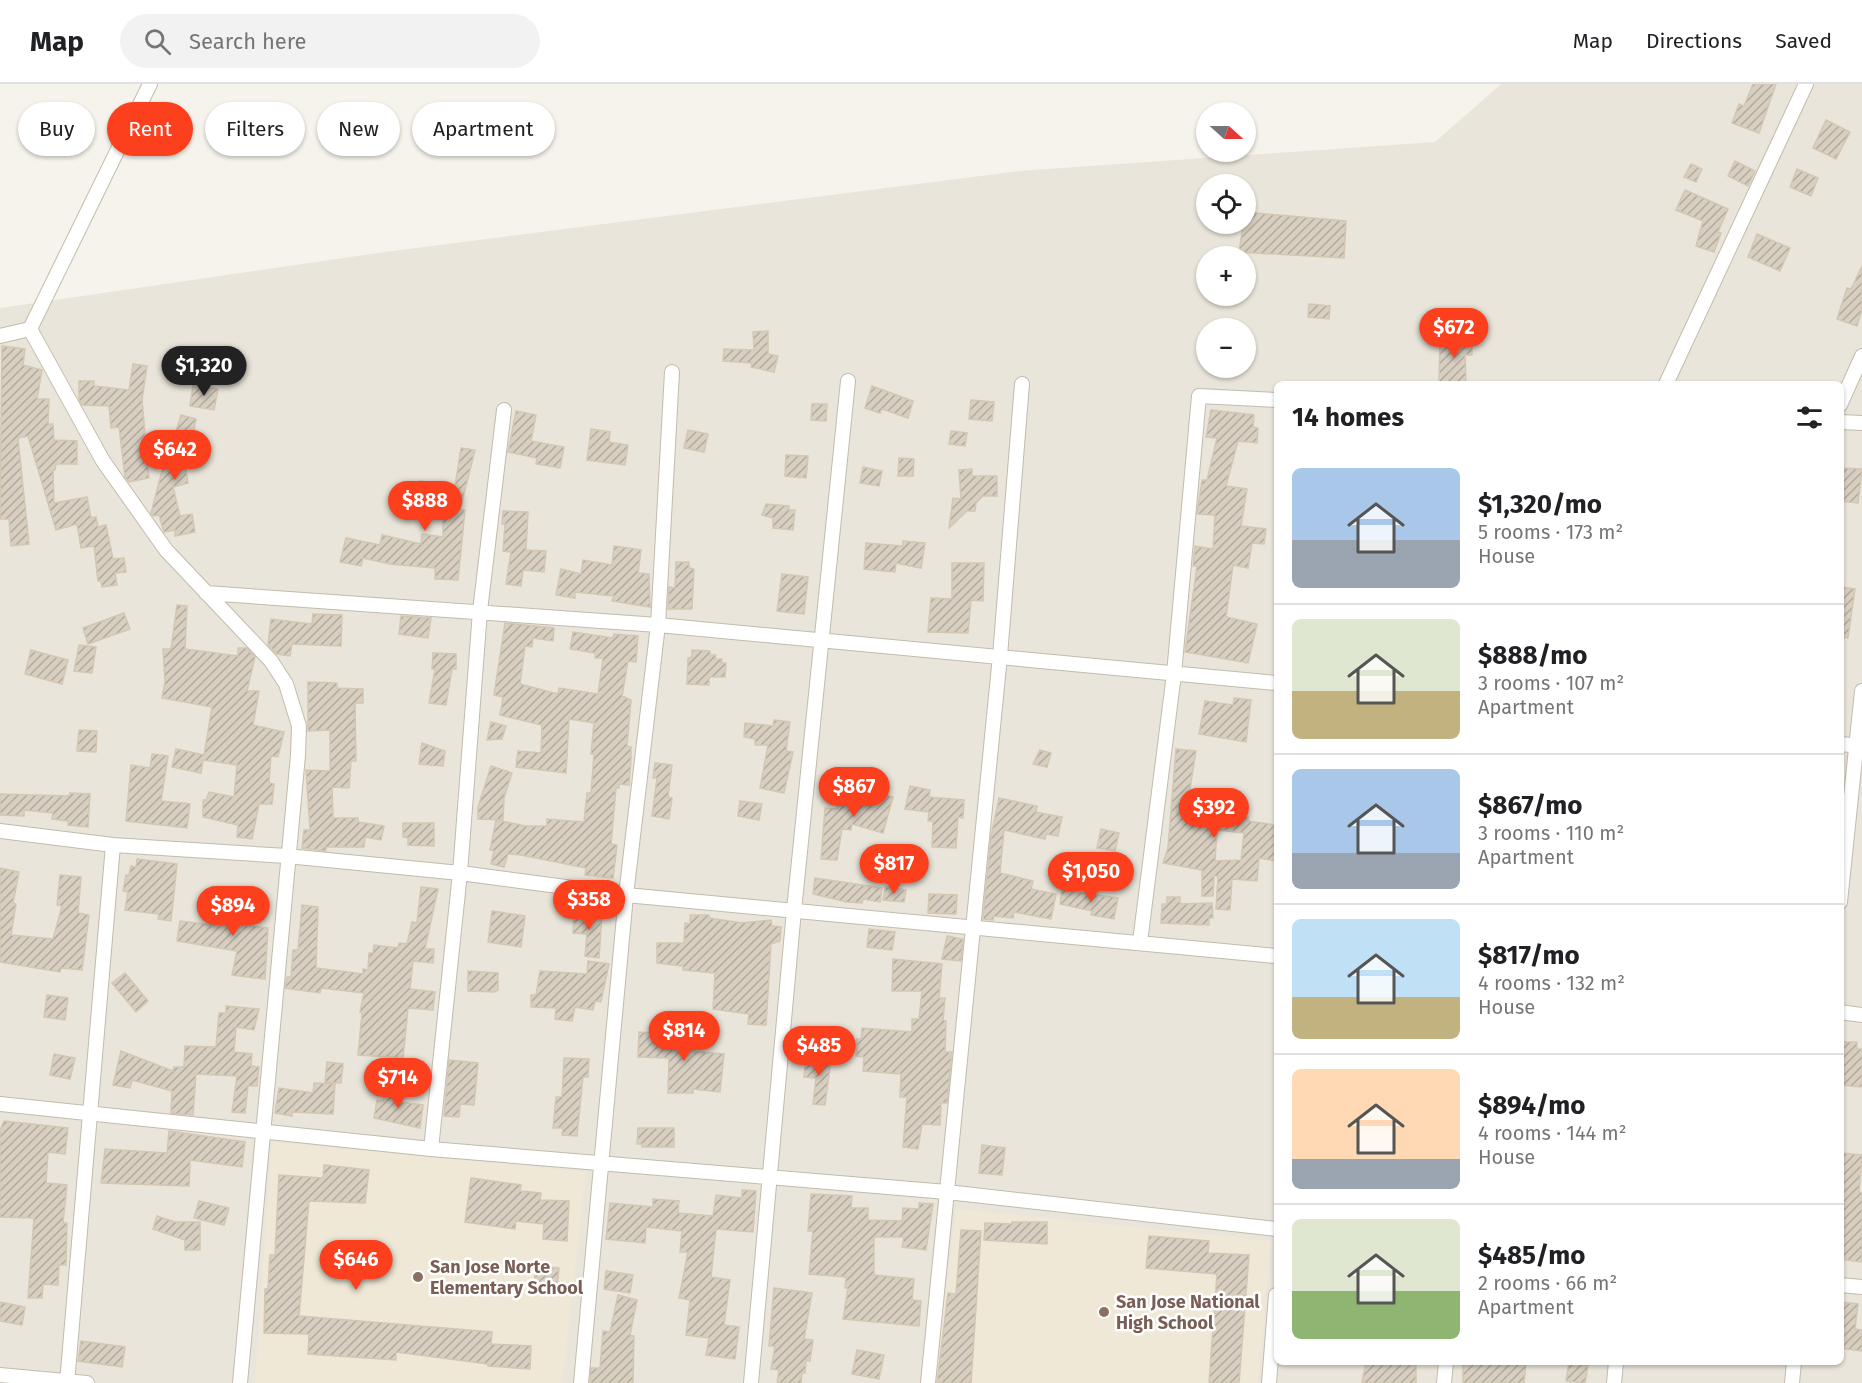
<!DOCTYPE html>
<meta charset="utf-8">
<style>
body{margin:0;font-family:"Fira Sans",sans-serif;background:#f2f2f2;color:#202124;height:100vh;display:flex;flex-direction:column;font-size:22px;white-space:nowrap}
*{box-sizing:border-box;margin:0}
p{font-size:20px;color:#757577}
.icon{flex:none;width:33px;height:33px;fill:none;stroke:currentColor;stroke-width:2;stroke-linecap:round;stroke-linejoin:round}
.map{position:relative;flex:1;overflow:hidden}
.side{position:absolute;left:1274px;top:297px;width:570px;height:984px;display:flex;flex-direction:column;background:#fff;border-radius:9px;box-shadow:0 2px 4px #0004}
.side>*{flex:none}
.hud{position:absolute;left:18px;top:18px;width:570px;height:54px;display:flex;gap:12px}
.needle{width:39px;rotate:111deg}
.buttons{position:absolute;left:1196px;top:18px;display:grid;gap:12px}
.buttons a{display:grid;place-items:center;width:60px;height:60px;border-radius:50%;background:#fff;box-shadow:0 2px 4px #0004;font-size:30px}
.price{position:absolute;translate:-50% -51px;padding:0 14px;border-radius:21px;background:#fc3f1d;color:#fff;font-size:20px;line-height:39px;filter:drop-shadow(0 2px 3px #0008)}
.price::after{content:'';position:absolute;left:50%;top:36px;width:18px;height:14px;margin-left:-9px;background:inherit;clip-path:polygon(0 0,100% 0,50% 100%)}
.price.on{background:#222;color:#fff}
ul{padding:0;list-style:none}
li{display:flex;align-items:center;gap:18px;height:150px;padding:0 18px}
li+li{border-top:2px solid #e0e0e0}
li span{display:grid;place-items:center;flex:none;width:168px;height:120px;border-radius:9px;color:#555}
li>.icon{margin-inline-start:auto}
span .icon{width:72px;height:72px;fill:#fffc;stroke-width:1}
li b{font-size:26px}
h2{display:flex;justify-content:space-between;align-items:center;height:72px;padding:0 18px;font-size:26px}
.pill{padding:0 21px;border-radius:27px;background:#fff;box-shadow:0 2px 4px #0004;font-size:21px;line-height:54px}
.pill.on{background:#fc3f1d;color:#fff}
header{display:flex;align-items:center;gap:36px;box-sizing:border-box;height:84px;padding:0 30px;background:#fff;border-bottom:2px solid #e0e0e0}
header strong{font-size:28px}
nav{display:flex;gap:33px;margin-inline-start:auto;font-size:21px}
.search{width:420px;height:54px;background:#f2f2f2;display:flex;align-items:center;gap:15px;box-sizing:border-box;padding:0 21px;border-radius:33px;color:#757577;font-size:22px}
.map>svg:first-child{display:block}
.residential{fill:#eae5da;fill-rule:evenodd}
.education{fill:#efe8d6}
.building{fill:url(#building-hatch);stroke:#d3c7b4;stroke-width:1.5;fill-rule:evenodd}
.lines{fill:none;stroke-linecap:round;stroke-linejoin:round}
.street-casing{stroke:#c2bbae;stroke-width:16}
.street{stroke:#fff;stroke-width:14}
.education-dot{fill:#8d6e63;stroke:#fff;stroke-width:2}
.labels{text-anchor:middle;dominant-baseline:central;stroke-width:5;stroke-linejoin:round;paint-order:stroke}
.education-label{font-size:18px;font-weight:bold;fill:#785e54;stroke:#fff;text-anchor:start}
</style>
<header>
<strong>Map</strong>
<div class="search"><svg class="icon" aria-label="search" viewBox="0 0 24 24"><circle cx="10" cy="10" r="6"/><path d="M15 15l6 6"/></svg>Search here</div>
<nav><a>Map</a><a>Directions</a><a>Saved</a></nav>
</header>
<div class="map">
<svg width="1862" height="1299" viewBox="0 0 1862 1299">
<defs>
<pattern id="building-hatch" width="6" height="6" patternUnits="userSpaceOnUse" patternTransform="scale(1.5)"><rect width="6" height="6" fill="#d8cfc1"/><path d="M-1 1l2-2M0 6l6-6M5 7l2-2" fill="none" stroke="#b1aa9e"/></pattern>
</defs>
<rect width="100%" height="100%" fill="#f6f3ec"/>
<!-- residential -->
<path class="residential" d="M1501,0H1862V1299H0V224L385,168L1019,87L1435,58ZM1206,100H1245V140H1206ZM1206,172H1245V212H1206ZM1206,244H1245V284H1206ZM1276,300H1840V1278H1276Z"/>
<!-- education -->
<path class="education" d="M272,1058L586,1088L562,1299H255Z
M956,1125L1271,1157L1258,1299H935Z"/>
<!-- building -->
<path class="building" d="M1753,0H1776L1759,49L1732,39L1739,20L1744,22Z
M1826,36L1850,48L1836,75L1813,64Z
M1735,77L1755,87L1748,102L1728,92Z
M1691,80L1702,85L1696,98L1684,93Z
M1797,85L1818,94L1811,112L1790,103Z
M1685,106L1728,125L1718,148L1721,149L1714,168L1696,162L1703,137L1676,126Z
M1245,128L1346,137L1344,174L1239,168Z
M1757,150L1790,164L1780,187L1748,173Z
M1862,182V225L1857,242L1837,235L1847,204L1851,205Z
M1309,220L1330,222L1329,235L1308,233Z
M768,247V270L778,272L774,288L751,283L752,279L723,277L724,265L754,266L753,248Z
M1440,252L1472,253V271H1465L1466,299L1439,300Z
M2,262L25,265L23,281L42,286L37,315H49L48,340H53L54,356L77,357V380H56L55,386H53L54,419L87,413L91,434L96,433L98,443L106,441L113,475L124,474L126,488L115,489L117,501L102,503L101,497H98L94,462L81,464L77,440L56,446L28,352L18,354L29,460L11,462L9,435H0Z
M186,277L207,280L205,298L184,295Z
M133,280L147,282L142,316L149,394L129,398L125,393L119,343L111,344L109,322L82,321L79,315V297H94V302L129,306Z
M193,301L218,305L214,326L190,322Z
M872,302L913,317L908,334L882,325L880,329L865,324Z
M971,316L994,318L992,337L969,335Z
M812,320H827L826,337L811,336Z
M1211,326L1254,331L1253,343L1258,344L1257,359L1238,357L1226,402L1247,405L1241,442L1266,445L1264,460L1252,459L1248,484L1233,481L1226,533L1257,540L1248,579L1185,568L1197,482H1193L1195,462L1213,465L1215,431L1197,430L1202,396H1207L1217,354L1206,353Z
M516,327L536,331L531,357L564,363L560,384L536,380L537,374L508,368Z
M181,331L196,335L186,386L188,399L173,403L180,432L192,430L195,448L175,452V446L164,448L159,431L153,432L151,429L169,360L172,361Z
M591,345L610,348L609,358L628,361L625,381L587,376Z
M688,346L708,350L704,368L684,364Z
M951,347L967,349L965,362L949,360Z
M461,364L475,366L461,422L457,421L456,425L465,426L458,496L435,495V484L390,480L363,474L361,482L340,478L346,454L380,461L382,451L421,460L422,450L443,453V422L417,417L420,397L455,402Z
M786,371L808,372L806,394L785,392Z
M899,374L914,375L913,392H898Z
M863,383L882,387L879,402L860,399Z
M1840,384L1862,385L1858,419L1840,417Z
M972,385V392H997V412H983L976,419L975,427H967L949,444L953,414L961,415L959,386Z
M766,420L789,422V426H795L793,446L773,444V434L762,431Z
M503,427L528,428L526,466L546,467L544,488L523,486L521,502L506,500L511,468L503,467L505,440H502Z
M903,457L925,459L921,484L896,479L895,488L864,485L866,459L903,462Z
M614,462L641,466L638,489L649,490L650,523L612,517L614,512L575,508V514L556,511L561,485L581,490L583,476L612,481Z
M676,478H689V484L694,485L692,525H668L669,503L675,504Z
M952,479H984L983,517L971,516L968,549L928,548L931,514L952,515Z
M782,490L808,493L804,530L777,527Z
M1840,503L1855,505L1848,554L1840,553Z
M177,521L187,522L185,565L238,572V564H247L255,573L247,607H259L253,641L284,648L278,673L271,672L269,699L274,700L272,720H259L252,755L237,753L238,741L203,733V716H206L209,708L234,713L237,681L203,676L201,689L172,683L176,665L204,671L212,623L162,614L165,598L163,565H171Z
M124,529L130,545L88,560L83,544Z
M313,530L342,531L341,562L292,560L290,572L277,570L268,561L271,535L312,540Z
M401,532L431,534L428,554L399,550Z
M505,539L554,544L553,557L533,554L532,563L525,562L520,600L558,610L559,604L598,610L603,574H595V569L570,565L573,548L613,554L614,550L638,552L636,578L628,577L622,612L631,616L627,662L631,663V676L629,701L619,700V704H616L611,760L617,761L613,794L585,791L586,784L521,771L508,770L504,783L491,780L494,767L490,766L496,736L526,742H547V735L584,738L587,709H591L594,670H591L594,639L569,635L566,689L516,683L518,667L541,669L542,641L500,631L503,613L494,611Z
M79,561L96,563L92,589L74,587Z
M31,566L68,576L62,600L25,590Z
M692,566L710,567V571H716L715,575H722L721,579H726L725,593H709V601L687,600L688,574L692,573Z
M433,569L456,570V585H452L446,621L429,619L435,585H432Z
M308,598L337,599V604L363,605V619H355L356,677H351L349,704L332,703L333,734H358V738L384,742L381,756L365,753L364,763H326V767L302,764L304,746H310L306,686L330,687V646L308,647Z
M1234,614L1251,616L1246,658L1199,650L1205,617L1233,621Z
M774,636L790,638L786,667L793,668L784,709L760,704L768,661H755V655L744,653L745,639L773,642Z
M491,638L506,642L502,655L487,656Z
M79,646L97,647L96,668L77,667Z
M422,659L445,667L443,682L419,680Z
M1176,665L1196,667L1189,711L1197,712L1194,729L1248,733V737L1276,741V777L1259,774L1257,797L1232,795L1230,826L1216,825L1218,792H1214L1213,812H1202V786L1163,779L1168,764ZM1217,746L1244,749L1241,776L1215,777Z
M1040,666L1051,669L1047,683L1033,680Z
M152,670L168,672L161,717L190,720L187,744L126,737L131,681L150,684Z
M655,679L672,681L668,713L672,714L669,735L652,732L657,694H653Z
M491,682L512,689L504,714L503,736L478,735V723Z
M852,701L893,713L883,749L852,740L851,746L842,745L837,776L821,775L825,724L837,725L838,716L849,718Z
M910,702L930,706L929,713L964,716L963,734L958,733L956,764L932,763L933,737H928L929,728L905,725Z
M70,709L90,710L88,743L68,741V737L52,735L53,729L24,726V732L0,731V710L69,712Z
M999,714L1037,722L1036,728L1062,733L1058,752L1046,750L1045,755L1004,746L1000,789L1033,797L1031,805L1056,810L1051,835L1014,828L1013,834L994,832L993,836L983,835L991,752Z
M740,717L762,720L759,736L738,732Z
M403,739H434V762L408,761V754L403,753Z
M1101,745L1119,749L1115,767L1097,764Z
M894,762L911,763L909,781L893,780Z
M137,775L177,780L171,837L158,835L159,830L125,826L128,808L123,807L126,791H129L131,782L136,783Z
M0,784L19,788L13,819L16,820L11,851L53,855L62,822L57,821L60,791L81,793L78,829L89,831L82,886L61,884L60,888L0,878Z
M815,794L882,804L880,818L863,815L862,819L847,818L813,810Z
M421,803L438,805L425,865H434L433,879L413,877L410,905L435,908L433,926L408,924L403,974L358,971L362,929L360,928L364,909L321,904L320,909L285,904L287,893H291L293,866H298L302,821L318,823L316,884L363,890V885L368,886L369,869H373L374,861L398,864L399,859L407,860L412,838L417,839Z
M885,803L906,806L904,818L883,816Z
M228,804L248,807L242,841L268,844L265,895L232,891L237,867L177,857L180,837L222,842Z
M1062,806L1118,814L1114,835L1091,831L1092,827L1060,820Z
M929,810L957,811L956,830L928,829Z
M1167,813H1180V820L1212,819L1213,834H1209V841L1161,839L1162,820H1167Z
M574,826L602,830L599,874L585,872L587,850L573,849Z
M492,827L525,832L521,863L488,858Z
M690,831H709V834L742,839L771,836L772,842L781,843L780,857L771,860L766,941L748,940L749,930L713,925L715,889L683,886V882L657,879V859H684L685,839L690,840Z
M869,845L895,848L892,866L867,863Z
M947,852L963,855L961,877L942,875Z
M893,875L942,880L939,914H945L943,936L946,937L945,968H952L947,1019H941L940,1041L922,1040L918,1065L903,1063L907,1013H900L901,990L863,987L864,973L856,972L857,955H861L862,944L912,948V935H919L922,907H892Z
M588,877L609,880L601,918L595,917L593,926L575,923L572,937L555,935L556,924L531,923V911H536L540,887L587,890Z
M468,887L498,889V906L494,908L468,907Z
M125,889L148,917L136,928L112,899Z
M47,911L68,914L65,936L44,933Z
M226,922L259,925L254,946L236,943L234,968L252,970L251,982L259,983L257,1002H248L245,1029L232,1028L237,992L196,990L193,1031L171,1029L172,1007L132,996L130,1004L113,1001L121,967L173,987L174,983H184L185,962L216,963L219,929H226Z
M639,948L692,951L691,967L724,970L720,1008L693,1005V1009H668L669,974L638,973Z
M1840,958H1857V965H1862V1003L1840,1001Z
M54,970L75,974L70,995L50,991Z
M806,973L831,976L825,1021L813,1020L816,994L804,993Z
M564,974L589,975L588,993H583L582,1002L577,1052L562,1051L563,1044H553L556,1013H562Z
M449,976L478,979L474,1021L460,1020L459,1033L444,1032Z
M327,978L343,980L341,999L325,998Z
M314,999L335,1000L333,1030L292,1028V1032L275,1029L279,1004L313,1009Z
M386,1002L403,1005L400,1018L423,1021L420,1044L374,1034L377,1016L383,1017Z
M4,1037L68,1044L65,1070L48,1068L46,1099L67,1101L63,1139H67L66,1181H59L58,1201L43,1200L42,1214H28L34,1134L0,1133V1046Z
M638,1044H674V1063H642V1060H637Z
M169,1047L245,1058L242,1083L190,1076L189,1102L101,1099L105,1065L167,1069Z
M982,1061L1005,1064L1002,1091L979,1089Z
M1842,1069L1862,1071L1859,1108L1862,1109V1178L1840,1175Z
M324,1081L369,1086L365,1119L309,1117L299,1232L492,1248L491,1260L531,1262L530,1285L488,1282V1280L396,1268V1276L308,1270L309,1250L264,1249L265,1205H268L270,1171H275L279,1091L323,1094Z
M471,1094L521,1101L520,1107L541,1109L540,1116L569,1117L567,1157L543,1155L544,1140L516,1137L515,1145L465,1138Z
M742,1106L756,1107L753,1148L716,1145L711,1193L730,1196L724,1241L739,1243L735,1275L706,1271L709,1254L686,1251L690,1216L679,1214L688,1168H680L682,1147L646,1143L645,1159L606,1155L610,1119L653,1123V1115L679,1117L678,1129L713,1132L716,1111L742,1114Z
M811,1110L852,1112L851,1124H868V1136L902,1137L903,1124L919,1125V1119L933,1120L926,1166L902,1163L904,1153H874V1191L914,1195L912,1216L921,1217L919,1242L843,1235L848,1204H845L846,1193L809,1190L813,1147H808Z
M199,1117L229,1124L224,1141L194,1134Z
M157,1132L175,1138H200V1166H185V1156L153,1145Z
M1012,1138H1047V1160L984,1156L985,1139L1012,1140Z
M961,1146L981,1147L971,1299H937L948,1209L956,1210Z
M1149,1152L1209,1157L1208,1169L1249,1171L1239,1299H1209L1217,1190L1146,1184Z
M536,1182L559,1184L557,1204L534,1202Z
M606,1187L633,1191L630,1209L604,1205Z
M774,1204L812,1209L804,1255L813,1256L810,1277L806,1276L805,1289H802L801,1299H777L779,1286L771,1285L775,1262H769Z
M618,1211L637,1216L630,1251L634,1252L633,1299H590L591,1284H600L603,1247L610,1248Z
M0,1218L25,1223L22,1241L0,1237Z
M1840,1218L1858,1220L1855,1245L1862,1246V1267L1840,1264Z
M81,1257L125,1263L122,1283L78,1277Z
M857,1266L884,1271L879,1295L852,1290Z
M1366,1278H1416V1299H1362Z
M1463,1278L1526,1280L1524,1299H1463Z
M1569,1278L1588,1281L1585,1299L1566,1297Z"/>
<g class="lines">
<defs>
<path id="street" d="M30,245L103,377L166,466L271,577L286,600L299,642L298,671L240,1299
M0,252L30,245L150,0
M1666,300L1806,0
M1840,321L1862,272
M1840,338L1862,339
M206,509L658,541L1276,599
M1840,660L1862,662
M0,747L113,761L287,772L460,789L626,811L1276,872
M1840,818L1862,607
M1140,858L1174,590L1199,312L1276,316
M1840,928L1862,931
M0,1020L431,1065L947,1108L1276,1145
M431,1065L460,789L480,527L504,326
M1840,1201L1862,1203
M0,1291L87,1299
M67,1299L113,761
M581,1299L626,811L658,541L672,288
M751,1299L794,826L848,297
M928,1299L1000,572L1022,300
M1269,1299L1276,1211
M1444,1299L1446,1278
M1614,1299L1616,1278
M1792,1299L1794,1278"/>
</defs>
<!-- street casing -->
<use href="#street" class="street-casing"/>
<!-- street -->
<use href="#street" class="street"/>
</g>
<!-- markers -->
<g class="education-dot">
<circle cx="418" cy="1193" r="6"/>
<circle cx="1104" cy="1228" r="6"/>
</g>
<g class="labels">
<!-- education labels -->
<g class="education-label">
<text x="430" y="1183">San Jose Norte<tspan x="430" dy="21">Elementary School</tspan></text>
<text x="1116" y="1218">San Jose National<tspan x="1116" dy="21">High School</tspan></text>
</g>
</g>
</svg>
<div class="buttons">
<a><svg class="needle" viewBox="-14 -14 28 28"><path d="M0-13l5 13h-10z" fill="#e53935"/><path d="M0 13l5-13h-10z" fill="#757577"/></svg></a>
<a><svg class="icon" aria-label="locate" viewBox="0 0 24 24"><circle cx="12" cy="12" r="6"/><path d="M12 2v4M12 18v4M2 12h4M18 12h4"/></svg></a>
<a>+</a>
<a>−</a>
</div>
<b class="price" style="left:1454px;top:275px">$672</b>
<b class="price on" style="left:204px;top:313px">$1,320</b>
<b class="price" style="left:175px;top:397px">$642</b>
<b class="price" style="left:425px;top:448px">$888</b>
<b class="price" style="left:854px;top:734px">$867</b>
<b class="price" style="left:1214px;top:755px">$392</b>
<b class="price" style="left:894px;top:811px">$817</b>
<b class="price" style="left:1091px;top:819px">$1,050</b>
<b class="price" style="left:589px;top:847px">$358</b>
<b class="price" style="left:233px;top:853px">$894</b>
<b class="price" style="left:684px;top:978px">$814</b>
<b class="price" style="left:819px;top:993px">$485</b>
<b class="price" style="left:398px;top:1025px">$714</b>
<b class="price" style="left:356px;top:1207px">$646</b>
<div class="hud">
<a class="pill">Buy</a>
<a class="pill on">Rent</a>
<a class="pill">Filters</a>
<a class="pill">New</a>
<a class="pill">Apartment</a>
</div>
<section class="side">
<h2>14 homes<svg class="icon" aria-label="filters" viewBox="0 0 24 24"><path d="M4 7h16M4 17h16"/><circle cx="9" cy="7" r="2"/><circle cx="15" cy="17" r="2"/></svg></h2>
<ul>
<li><span style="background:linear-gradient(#a9c7e8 60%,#9aa5b1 0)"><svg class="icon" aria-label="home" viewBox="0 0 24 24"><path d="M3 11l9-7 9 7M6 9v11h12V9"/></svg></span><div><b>$1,320/mo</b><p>5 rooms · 173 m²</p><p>House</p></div></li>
<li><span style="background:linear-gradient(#dfe7d0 60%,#c2b280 0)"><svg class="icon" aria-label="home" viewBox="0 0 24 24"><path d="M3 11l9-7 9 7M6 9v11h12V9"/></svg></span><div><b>$888/mo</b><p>3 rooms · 107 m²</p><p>Apartment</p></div></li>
<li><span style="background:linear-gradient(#a9c7e8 70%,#9aa5b1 0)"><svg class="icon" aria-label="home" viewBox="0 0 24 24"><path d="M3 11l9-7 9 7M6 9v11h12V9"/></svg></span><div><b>$867/mo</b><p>3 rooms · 110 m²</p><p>Apartment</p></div></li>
<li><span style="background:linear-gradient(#bfe0f5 65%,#c2b280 0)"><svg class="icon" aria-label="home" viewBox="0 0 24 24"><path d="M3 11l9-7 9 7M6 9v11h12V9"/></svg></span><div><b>$817/mo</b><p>4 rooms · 132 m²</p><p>House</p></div></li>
<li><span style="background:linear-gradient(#ffd9b3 75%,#9aa5b1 0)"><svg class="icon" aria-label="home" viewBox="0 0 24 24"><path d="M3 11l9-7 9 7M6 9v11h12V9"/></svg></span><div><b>$894/mo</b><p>4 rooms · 144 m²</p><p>House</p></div></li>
<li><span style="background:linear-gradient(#dfe7d0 60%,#8fb573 0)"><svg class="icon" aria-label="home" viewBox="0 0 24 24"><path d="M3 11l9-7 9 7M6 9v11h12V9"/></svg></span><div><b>$485/mo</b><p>2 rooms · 66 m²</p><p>Apartment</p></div></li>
</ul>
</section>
</div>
